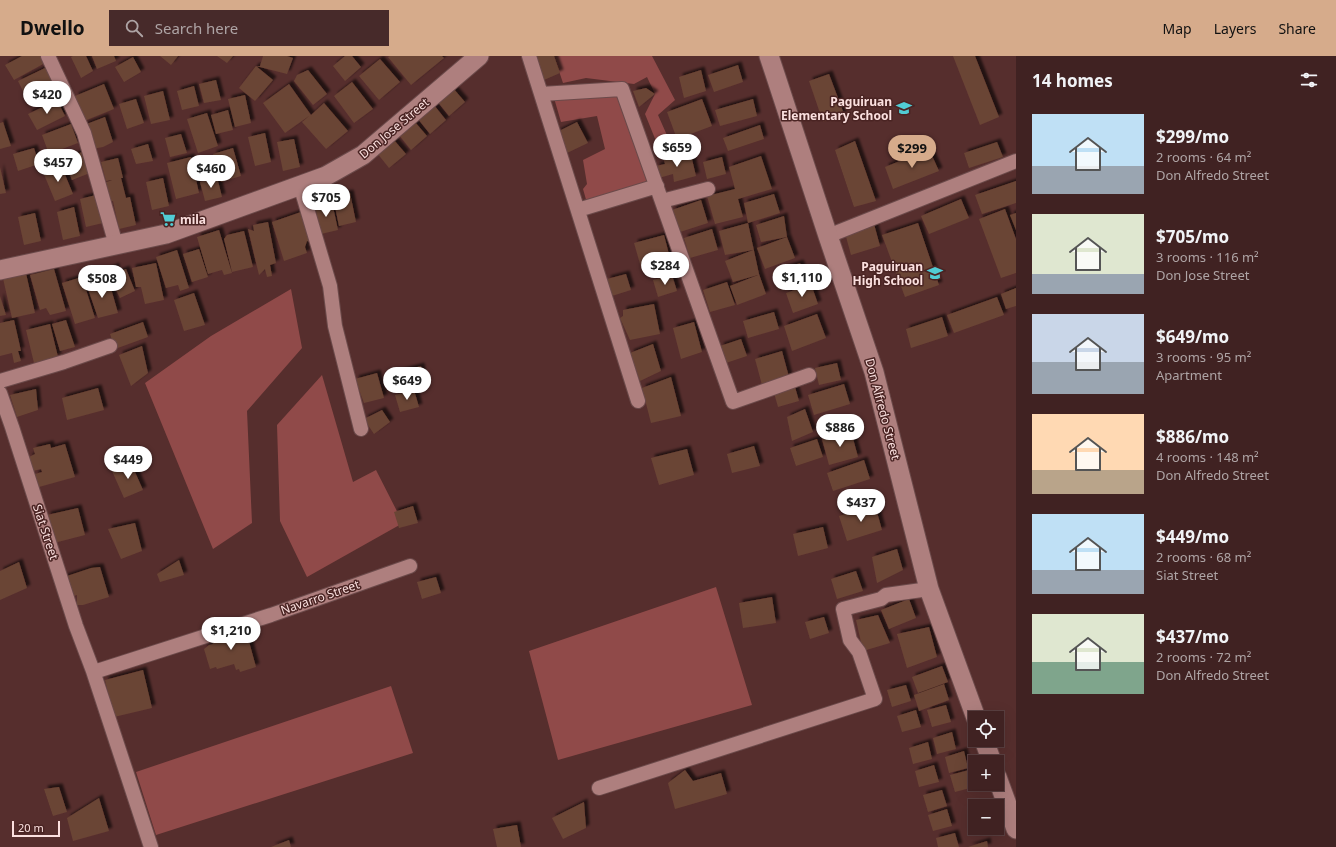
<!DOCTYPE html>
<meta charset="utf-8">
<style>
body{margin:0;font-family:"Noto Sans",sans-serif;background:#472a2a;color:#f1f3f6;height:100vh;display:flex;flex-direction:column;font-size:15px;white-space:nowrap}
*{box-sizing:border-box;margin:0}
p{font-size:13px;color:#aea4a5}
.icon{flex:none;width:22px;height:22px;fill:none;stroke:currentColor;stroke-width:2;stroke-linecap:round;stroke-linejoin:round}
.map{position:relative;flex:1;overflow:hidden}
.drawer{display:flex;flex-direction:column;background:#402222;width:320px}
.drawer>*{flex:none}
.controls{position:absolute;left:968px;top:655px;display:grid;gap:8px}
.controls a{display:grid;place-items:center;width:36px;height:36px;border-radius:0px;background:#402222;box-shadow:0 4px 16px #0002,0 0 0 1px #593f40;font-size:20px}
.scale{position:absolute;left:12px;bottom:10px;width:48px;box-sizing:border-box;padding-left:4px;border:2px solid #fbe0df;border-top:0;font-size:11px;line-height:14px;white-space:nowrap;color:#fbe0df;-webkit-text-stroke:3px #4a2423;paint-order:stroke}
.price{position:absolute;translate:-50% -34px;padding:0 9px;border-radius:14px;background:#fff;color:#222;font-size:13px;line-height:26px;filter:drop-shadow(0 1px 2px #0008)}
.price::after{content:'';position:absolute;left:50%;top:24px;width:12px;height:9px;margin-left:-6px;background:inherit;clip-path:polygon(0 0,100% 0,50% 100%)}
.price.on{background:#d6ab8b;color:#111}
ul{padding:0;list-style:none}
li{display:flex;align-items:center;gap:12px;height:100px;padding:0 16px}
li span{display:grid;place-items:center;flex:none;width:112px;height:80px;border-radius:0px;color:#555}
li>.icon{margin-inline-start:auto}
span .icon{width:48px;height:48px;fill:#fffc;stroke-width:1}
li b{font-size:17px}
h2{display:flex;justify-content:space-between;align-items:center;height:48px;padding:0 16px;font-size:17px}
header{display:flex;align-items:center;gap:24px;box-sizing:border-box;height:56px;padding:0 20px;background:#d6ab8b;color:#111}
header strong{font-size:19px}
nav{display:flex;gap:22px;margin-inline-start:auto;font-size:14px}
.search{width:280px;height:36px;background:#472a2a;display:flex;align-items:center;gap:10px;box-sizing:border-box;padding:0 14px;border-radius:0px;color:#aea4a5;font-size:15px}
main{display:flex;flex:1;min-height:0}
.map>svg:first-child{display:block}
.green{fill:#904a49}
.building{fill:#6b4435;filter:url(#shadow)}
.lines{fill:none;stroke-linecap:round;stroke-linejoin:round}
.street-casing{stroke:#6b4a4a;stroke-width:16}
.secondary-casing{stroke:#6b4a4a;stroke-width:21}
.street{stroke:#ae7f7e;stroke-width:14}
.secondary{stroke:#ae7f7e;stroke-width:19}
.labels{text-anchor:middle;dominant-baseline:central;stroke-width:3;stroke-linejoin:round;paint-order:stroke}
.poi-label{font-size:12px;font-weight:bold;fill:#fbe0df;stroke:#4a2423;text-anchor:end}
.street-label{font-size:12px;fill:#fbe0df;stroke:#4a2423}
</style>
<header>
<strong>Dwello</strong>
<div class="search"><svg class="icon" aria-label="search" viewBox="0 0 24 24"><circle cx="10" cy="10" r="6"/><path d="M15 15l6 6"/></svg>Search here</div>
<nav><a>Map</a><a>Layers</a><a>Share</a></nav>
</header>
<main>
<div class="map">
<svg width="1016" height="791" viewBox="0 0 1016 791">
<defs>
<filter id="shadow"><feDropShadow dx="3.5" dy="-3.5" stdDeviation="1" flood-color="#0009"/></filter>
</defs>
<rect width="100%" height="100%" fill="#562e2d"/>
<!-- green -->
<path class="green" d="M554,0H652L675,44L658,59L670,86L658,90L645,58L655,38L647,21L634,28L586,22L563,27Z
M620,39L647,126L587,147L583,133L587,128L583,104L605,93L597,60L561,66L554,42Z
M291,233L302,292L247,355L252,467L213,493L145,327L211,280Z
M322,319L353,426L376,414L403,467L307,521L280,465L277,369Z
M716,531L752,649L558,704L529,595Z
M391,630L413,697L156,779L136,716Z"/>
<!-- building -->
<path class="building" d="M22,0H41L45,7L14,24L5,9Z
M73,0H86L93,15L81,22L71,1Z
M92,0H114L116,5L97,13Z
M160,0H178L171,9Z
M217,0H233L227,7Z
M263,0H287L293,2L287,18L256,10H260Z
M345,0H352L361,11L345,25L333,10Z
M390,0H442L444,2L411,29L388,1Z
M535,0H554L560,17L544,24Z
M953,0H975L999,61L980,69Z
M133,1L141,16L124,26L115,11Z
M380,3L400,26L379,44L359,20Z
M738,9L743,26L714,36L708,19Z
M256,10L273,24L255,45L239,32Z
M47,11L54,27L26,41L18,25Z
M308,14L327,38L313,49L294,25L297,19Z
M701,14L706,35L684,42L679,21Z
M829,18L844,58L823,66L809,25Z
M216,24L221,44L204,47L199,28Z
M352,26L373,53L354,67L334,40Z
M104,28L114,53L84,65L75,40Z
M289,28L311,59L324,47L348,75L326,93L302,66L309,60L285,77L263,47Z
M194,30L199,50L182,54L177,35Z
M453,32L465,46L449,60L437,45Z
M646,32L655,38L639,51L633,35Z
M163,35L170,64L151,68L144,40Z
M245,39L251,67L235,71L228,43Z
M136,43L144,67L127,73L119,48Z
M702,43L712,70L677,83L667,56Z
M753,43L757,60L720,70L715,54Z
M57,44L65,60L37,74L28,58Z
M434,49L446,64L430,78L418,63Z
M228,54L233,74L216,78L211,59Z
M207,57L218,90L198,97L187,63Z
M105,61L113,86L103,91L92,93L84,69Z
M3,66L11,90L0,93V67Z
M415,66L427,80L411,94L399,79Z
M577,66L588,87L567,97L557,76Z
M71,68L78,87L49,98L42,79Z
M760,69L764,83L728,95L723,82Z
M265,77L271,106L255,110L248,81Z
M181,78L187,97L170,101L165,82Z
M294,83L300,111L283,115L277,86Z
M394,84L406,98L389,112L377,97Z
M855,85L876,145L854,151L835,94Z
M997,86L1003,101L969,112L964,97Z
M148,88L153,105L136,108L131,93Z
M34,92L39,108L18,115L13,98Z
M233,92L241,120L221,126L213,98Z
M929,93L939,115L893,133L885,111Z
M82,96L90,117L72,124L64,103Z
M674,98L675,103L691,99L696,120L674,126L673,118L659,122L656,110L665,108L663,101Z
M761,100L772,133L738,143L743,161L715,168L707,140L735,133L729,111Z
M191,101L199,137L176,143L167,107Z
M722,101L726,118L707,123L703,106Z
M118,102L123,122H121L126,142L130,141L136,169L119,173L113,145L109,146L104,127L112,124L106,125L101,106Z
M61,109L73,138L55,145L43,116Z
M0,111L6,137L0,138Z
M217,121L222,141L205,145L200,126Z
M163,122L169,150L152,154L146,126Z
M1016,125V147L982,158L975,139Z
M350,137L356,166L339,170L333,141Z
M774,138L780,157L748,167L759,218L766,238L737,249L730,230L758,219L733,226L725,205L753,194L725,199L719,175L748,167L744,147Z
M96,139L103,167L86,171L80,143Z
M961,143L969,162L929,178L921,160Z
M701,144L708,167L680,176L672,154Z
M332,146L338,174L321,178L315,150Z
M74,151L80,180L63,184L57,156Z
M1005,153L1016,183V217L1001,222L979,163Z
M301,156L311,186L307,185L305,191L307,197L284,205L272,166Z
M35,157L41,185L24,189L18,161Z
M1016,157V174L1010,159Z
M784,160L787,181L761,186L756,169Z
M268,166L276,207L270,209L272,220L267,221L265,213L259,219L248,173L254,175L253,169Z
M918,167L939,229L905,241L882,179Z
M874,168L880,190L851,199L845,177Z
M712,173L718,194L690,202L684,182Z
M219,174L232,217L224,219L222,214L208,218L197,181Z
M244,175L253,211L232,216L224,183L227,179Z
M664,179L671,206L642,215L634,187Z
M787,181L795,202L765,213L757,192Z
M199,193L208,221L192,226L183,198Z
M177,194L189,232L180,235L178,229L166,232L156,201Z
M156,207L164,244L145,248L141,231H136L132,212Z
M800,207L806,223L778,233L772,217Z
M116,210V217L126,213L135,235L120,242L107,214Z
M25,213L35,257L12,262L2,218Z
M54,213L66,255L50,259L46,252L40,254L30,219Z
M626,218L631,234L612,240L607,223Z
M672,219L677,235L658,241L653,224Z
M82,221L95,262L75,268L62,227Z
M92,223L97,230L110,229L118,257L98,262L86,227Z
M727,226L735,249L710,256L703,234Z
M811,228L818,248L793,257L786,237Z
M1016,232V250L1006,253L1001,238Z
M194,237L205,269L184,275L174,244Z
M0,240L6,259L0,260Z
M997,241L1004,259L954,277L947,259Z
M654,248L660,278L630,284L620,262L623,260V254Z
M774,256L779,273L748,282L743,265Z
M817,258L826,282L792,295L784,270Z
M942,261L948,280L911,292L906,273Z
M14,264L21,295H18L21,305L14,307L12,297L0,300V267Z
M66,264L75,291L60,295L52,268Z
M143,266L148,281L115,293L110,278Z
M694,266L702,296L681,303L673,272Z
M50,268L58,301L34,307L26,274Z
M741,283L747,300L726,307L720,290Z
M653,288L661,315L640,325L630,297Z
M142,290L148,317L131,330L119,299Z
M782,295L789,321L762,329L755,303Z
M837,307L841,324L819,329L815,312Z
M421,310L423,323L397,331L392,318Z
M377,317L384,342L364,347L355,323Z
M671,321L681,360L651,367L642,332Z
M844,328L850,348L814,359L808,339Z
M795,331L799,345L778,351L774,337Z
M98,332L104,354L67,364L62,342Z
M36,333L38,354L17,361L10,339Z
M414,334L419,351L400,356L395,339Z
M805,353L813,376L792,385L787,361Z
M382,354L390,366L374,378L364,363Z
M851,375L858,401L829,409L822,383Z
M817,383L823,401L796,410L790,392Z
M50,388L51,392L65,388L75,421L39,431L35,418L42,416L41,413L33,415L29,401L35,398L33,392Z
M754,390L760,410L732,417L727,398Z
M687,393L694,419L659,429L651,402Z
M864,404L870,423L833,435L827,417Z
M131,407L143,434L124,442L112,415Z
M875,449L882,474L847,485L839,460Z
M413,450L418,467L399,472L394,456Z
M78,452L85,479L54,487L47,459Z
M135,467L142,495L121,503L108,473Z
M823,471L828,492L798,500L793,478Z
M897,493L903,514L877,527L872,501Z
M179,504L184,519L160,526L157,518Z
M19,506L27,532L0,544V515Z
M100,511L109,541L83,549H77V539L71,541L64,521L91,512Z
M856,515L863,535L837,543L831,523Z
M436,521L441,537L422,543L417,526Z
M772,541L776,567L743,572L739,547Z
M909,543L916,562L889,573L881,554Z
M878,559L890,587L863,595L856,564Z
M824,561L829,577L810,583L805,566Z
M245,571L256,611L240,616L239,613L236,614L234,608L217,613L216,611L210,613L204,593L209,589L213,588L211,581Z
M929,571L937,601L907,612L897,578Z
M942,610L948,626L918,637L912,621Z
M143,614L152,652L114,661L105,624Z
M944,628L949,644L919,655L914,639Z
M906,629L911,645L892,651L887,634Z
M946,649L951,666L932,671L927,654Z
M916,654L921,671L902,676L897,660Z
M952,676L956,693L937,698L933,682Z
M928,686L932,703L913,708L909,692Z
M964,695L968,712L949,717L945,701Z
M934,709L939,726L919,731L915,715Z
M685,714L693,725L721,717L727,738L675,753L668,727Z
M969,714L974,731L955,736L950,719Z
M59,731L67,756L53,760L44,733Z
M942,734L947,750L928,756L923,739Z
M99,742L109,775L73,785L67,762Z
M584,746L586,772L563,783L552,762Z
M947,753L952,770L933,775L928,759Z
M975,755V771L970,756Z
M517,769L521,791H497L493,773Z
M955,777L959,791H938L936,782Z
M289,784L291,791H271Z
M987,785L988,791H968Z"/>
<g class="lines">
<defs>
<path id="street" d="M48,0L84,77L116,189
M529,0L638,345
M541,38L622,33L733,346L809,319
M300,129L330,230L335,270L361,373
M662,145L708,133
M578,154L657,130
M828,180L1016,105
M0,325L64,306L110,290
M0,337L12,371L76,570L93,615L151,791
M93,615H97L271,559L410,510
M599,732L875,643L859,596L850,584L843,553L881,543L886,539L929,533"/>
<path id="secondary" d="M769,0L776,21L828,180L874,316L929,533L976,662
M0,214L166,178L326,120L363,99L479,0
M984,684L992,706
M997,721L1016,773"/>
</defs>
<!-- street casing -->
<use href="#street" class="street-casing"/>
<!-- secondary casing -->
<use href="#secondary" class="secondary-casing"/>
<!-- street -->
<use href="#street" class="street"/>
<!-- secondary -->
<use href="#secondary" class="secondary"/>
</g>
<!-- icons -->
<defs>
<symbol id="school-bare" viewBox="-9 -9 18 18"><path d="M0-5L7-2L0 1L-7-2ZM-4 1L0 2.5L4 1V4Q0 6-4 4Z" fill="#51ccd4" stroke="#4a2423" stroke-width="2.5" paint-order="stroke"/></symbol>
<symbol id="supermarket-bare" viewBox="-9 -9 18 18"><path d="M-6-5.5h2.5l.6 2H6L4.5 2H-2.5L-4.4-4H-6ZM-1.5 3.2a1.3 1.3 0 1 0 .1 0ZM3 3.2a1.3 1.3 0 1 0 .1 0Z" fill="#51ccd4" stroke="#4a2423" stroke-width="2.5" paint-order="stroke"/></symbol>
</defs>
<g fill-rule="evenodd">
<use href="#school-bare" x="893" y="41" width="22" height="22"/>
<use href="#supermarket-bare" x="157" y="152" width="22" height="22"/>
<use href="#school-bare" x="924" y="206" width="22" height="22"/>
</g>
<g class="labels">
<!-- poi labels -->
<g class="poi-label">
<text x="892" y="45">Paguiruan<tspan x="892" dy="14">Elementary School</tspan></text>
<text x="180" y="163" text-anchor="start">mila</text>
<text x="923" y="210">Paguiruan<tspan x="923" dy="14">High School</tspan></text>
</g>
<!-- street labels -->
<g class="street-label">
<text transform="translate(394 72) rotate(-40)">Don Jose Street</text>
<text transform="translate(883 353) rotate(75)">Don Alfredo Street</text>
<text transform="translate(46 476) rotate(72)">Siat Street</text>
<text transform="translate(320 541) rotate(-19)">Navarro Street</text>
</g>
</g>
</svg>
<div class="controls">
<a><svg class="icon" aria-label="locate" viewBox="0 0 24 24"><circle cx="12" cy="12" r="6"/><path d="M12 2v4M12 18v4M2 12h4M18 12h4"/></svg></a>
<a>+</a>
<a>−</a>
</div>
<div class="scale">20 m</div>
<b class="price" style="left:47px;top:59px">$420</b>
<b class="price" style="left:677px;top:112px">$659</b>
<b class="price on" style="left:912px;top:113px">$299</b>
<b class="price" style="left:58px;top:127px">$457</b>
<b class="price" style="left:211px;top:133px">$460</b>
<b class="price" style="left:326px;top:162px">$705</b>
<b class="price" style="left:665px;top:230px">$284</b>
<b class="price" style="left:802px;top:242px">$1,110</b>
<b class="price" style="left:102px;top:243px">$508</b>
<b class="price" style="left:407px;top:345px">$649</b>
<b class="price" style="left:840px;top:392px">$886</b>
<b class="price" style="left:128px;top:424px">$449</b>
<b class="price" style="left:861px;top:467px">$437</b>
<b class="price" style="left:231px;top:595px">$1,210</b>
</div>
<section class="drawer">
<h2>14 homes<svg class="icon" aria-label="filters" viewBox="0 0 24 24"><path d="M4 7h16M4 17h16"/><circle cx="9" cy="7" r="2"/><circle cx="15" cy="17" r="2"/></svg></h2>
<ul>
<li><span style="background:linear-gradient(#bfe0f5 65%,#9aa5b1 0)"><svg class="icon" aria-label="home" viewBox="0 0 24 24"><path d="M3 11l9-7 9 7M6 9v11h12V9"/></svg></span><div><b>$299/mo</b><p>2 rooms · 64 m²</p><p>Don Alfredo Street</p></div></li>
<li><span style="background:linear-gradient(#dfe7d0 75%,#9aa5b1 0)"><svg class="icon" aria-label="home" viewBox="0 0 24 24"><path d="M3 11l9-7 9 7M6 9v11h12V9"/></svg></span><div><b>$705/mo</b><p>3 rooms · 116 m²</p><p>Don Jose Street</p></div></li>
<li><span style="background:linear-gradient(#c9d6e8 60%,#9aa5b1 0)"><svg class="icon" aria-label="home" viewBox="0 0 24 24"><path d="M3 11l9-7 9 7M6 9v11h12V9"/></svg></span><div><b>$649/mo</b><p>3 rooms · 95 m²</p><p>Apartment</p></div></li>
<li><span style="background:linear-gradient(#ffd9b3 70%,#b9a48a 0)"><svg class="icon" aria-label="home" viewBox="0 0 24 24"><path d="M3 11l9-7 9 7M6 9v11h12V9"/></svg></span><div><b>$886/mo</b><p>4 rooms · 148 m²</p><p>Don Alfredo Street</p></div></li>
<li><span style="background:linear-gradient(#bfe0f5 70%,#9aa5b1 0)"><svg class="icon" aria-label="home" viewBox="0 0 24 24"><path d="M3 11l9-7 9 7M6 9v11h12V9"/></svg></span><div><b>$449/mo</b><p>2 rooms · 68 m²</p><p>Siat Street</p></div></li>
<li><span style="background:linear-gradient(#dfe7d0 60%,#7fa58c 0)"><svg class="icon" aria-label="home" viewBox="0 0 24 24"><path d="M3 11l9-7 9 7M6 9v11h12V9"/></svg></span><div><b>$437/mo</b><p>2 rooms · 72 m²</p><p>Don Alfredo Street</p></div></li>
</ul>
</section>
</main>
